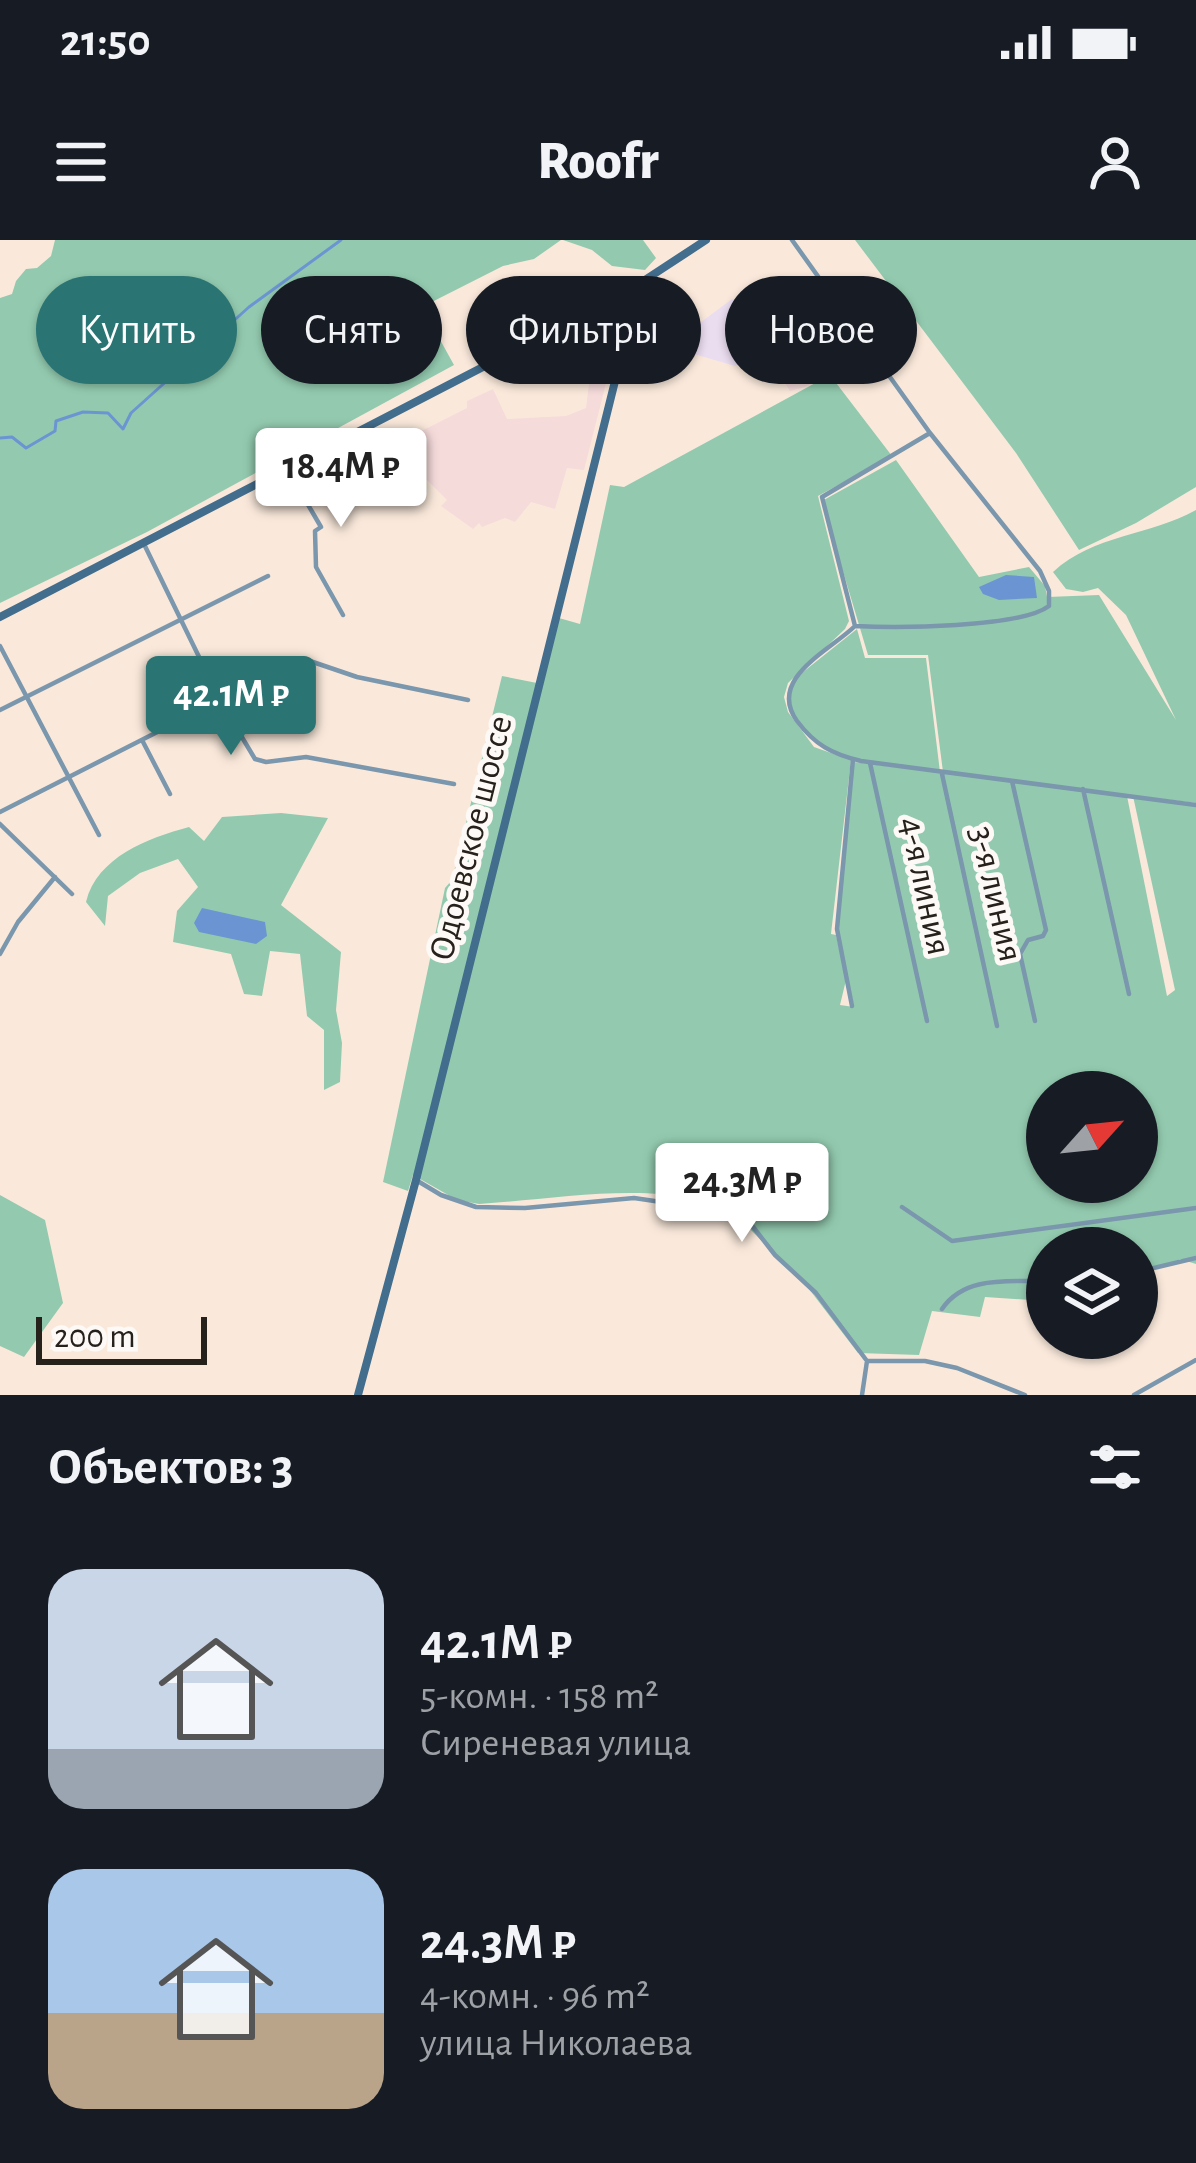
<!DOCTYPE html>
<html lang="ru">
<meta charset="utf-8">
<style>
body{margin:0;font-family:"Alegreya Sans",sans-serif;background:#242831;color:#f1f3f6;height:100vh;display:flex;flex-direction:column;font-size:45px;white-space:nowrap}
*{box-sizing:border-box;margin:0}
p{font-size:39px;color:#9ea1a6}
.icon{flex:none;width:66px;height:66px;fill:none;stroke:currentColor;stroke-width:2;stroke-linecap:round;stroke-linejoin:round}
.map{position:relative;height:1155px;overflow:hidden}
.sheet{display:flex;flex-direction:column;background:#171b24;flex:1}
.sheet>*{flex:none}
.top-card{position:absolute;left:36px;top:36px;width:1125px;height:108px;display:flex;gap:24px}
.needle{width:78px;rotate:63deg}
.fabs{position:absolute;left:1026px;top:831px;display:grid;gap:24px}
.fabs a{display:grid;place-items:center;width:132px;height:132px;border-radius:50%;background:#171b24;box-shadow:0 3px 9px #0004;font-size:60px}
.scale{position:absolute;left:36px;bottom:30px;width:171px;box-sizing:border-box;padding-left:12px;border:6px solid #27211c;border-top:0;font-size:33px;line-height:42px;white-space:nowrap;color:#27211c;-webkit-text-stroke:9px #fdf9f6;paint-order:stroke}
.price{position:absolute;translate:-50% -102px;padding:0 27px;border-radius:12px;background:#fff;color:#222;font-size:39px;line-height:78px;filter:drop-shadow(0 3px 6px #0008)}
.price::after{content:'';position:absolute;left:50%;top:72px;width:36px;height:27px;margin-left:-18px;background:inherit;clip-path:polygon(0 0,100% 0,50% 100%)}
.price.on{background:#2a7473;color:#fff}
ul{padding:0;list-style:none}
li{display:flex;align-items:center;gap:36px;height:300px;padding:0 48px}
li span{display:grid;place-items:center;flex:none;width:336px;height:240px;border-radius:36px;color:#555}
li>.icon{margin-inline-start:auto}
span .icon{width:144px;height:144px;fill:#fffc;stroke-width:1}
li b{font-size:51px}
h2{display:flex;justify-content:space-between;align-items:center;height:144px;padding:0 48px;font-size:51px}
.pill{padding:0 42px;border-radius:54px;background:#171b24;box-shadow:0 3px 9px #0004;font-size:42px;line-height:108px}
.pill.on{background:#2a7473;color:#fff}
.status{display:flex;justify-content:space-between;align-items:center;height:84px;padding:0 60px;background:#171b24;direction:ltr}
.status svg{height:33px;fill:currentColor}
header{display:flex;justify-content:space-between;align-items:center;height:156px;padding:0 48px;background:#171b24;font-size:54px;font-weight:800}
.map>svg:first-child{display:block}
.industrial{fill:#f6dbdb}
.education{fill:#ebddf0}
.green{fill:#93caaf;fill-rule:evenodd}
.water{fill:#6b95d2}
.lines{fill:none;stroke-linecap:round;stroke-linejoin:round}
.stream{stroke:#6b95d2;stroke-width:3}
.street{stroke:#7a97ad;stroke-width:4.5}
.secondary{stroke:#426d8c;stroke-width:8}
.labels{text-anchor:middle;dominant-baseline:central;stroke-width:10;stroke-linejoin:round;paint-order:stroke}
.street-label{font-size:36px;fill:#27211c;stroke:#fdf9f6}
</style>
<div class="status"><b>21:50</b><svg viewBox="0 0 49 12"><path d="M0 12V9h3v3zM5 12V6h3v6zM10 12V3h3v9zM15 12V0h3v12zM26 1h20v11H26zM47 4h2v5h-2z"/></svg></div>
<header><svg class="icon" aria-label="menu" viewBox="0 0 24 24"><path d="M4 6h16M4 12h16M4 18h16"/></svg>Roofr<svg class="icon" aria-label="person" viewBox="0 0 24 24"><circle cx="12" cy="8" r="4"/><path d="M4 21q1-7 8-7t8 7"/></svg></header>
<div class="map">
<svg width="1196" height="1155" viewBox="0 0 1196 1155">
<rect width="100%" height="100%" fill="#fae9db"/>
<!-- industrial -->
<path class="industrial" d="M616,91L619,92L584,230L567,228L555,269L531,262L515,282L505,278L482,287L479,283L473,289L441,266L447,260L428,241L394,216L390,207L467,168V161L493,149L507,179L566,176L586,168L595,96Z
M805,101L828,133L805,147L790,151L773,124Z"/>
<!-- education -->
<path class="education" d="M732,59L769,103L735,126L680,110L693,88Z"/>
<!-- green -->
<path class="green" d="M55,0H561L534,19L503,26L422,67L454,125L147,292L0,363V58L12,54L16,41L26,29L37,28L51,16Z
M563,0H643L656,18L645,30L612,26L592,10Z
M855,0H1196V247L1136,283L1079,310L1016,213Z
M830,135L892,216L818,256L849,381L845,389L788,443L784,457L788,472L814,507L851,520L831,694L836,695L846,740L840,765L854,767L838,688L854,522L1127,556L1167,756L1175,750L1133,556L1196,566V1024L1180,1019L1175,1024L1153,1026L1149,1056L1137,1058V1008H1047V1061L985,1057L980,1077L932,1071L919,1115L858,1113L809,1049L747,986L751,977C671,936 564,959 479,964L457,960L413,935L408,951L383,942L445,648L452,640L502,436L542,444L559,378L580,384L610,245L624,247ZM1047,852H1137V942H1047Z
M896,220L979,337L1029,327L1045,346L1047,357L1099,355L1176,480L1126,375L1098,348L1083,352L1066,349L1053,332C1094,294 1150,296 1196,270V563L943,532L928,415H868L822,261Z
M857,389L865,418H926L940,532C901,526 842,526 812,498C803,490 796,476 789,467L793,440Z
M281,573L328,578L281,665L341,712L336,770L342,803L340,842L324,850V790L307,776L300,714L270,711L262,756L244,754L231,714L173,702L177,671L198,647L178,619L140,633L108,656L105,686L86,662C97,617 148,598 189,587L204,601L222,577Z
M0,955L45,980L63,1063L24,1117L0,1106Z"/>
<!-- water -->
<path class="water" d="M1006,335L1034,337L1037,358L999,360L983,354L979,347Z
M202,668L265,682L267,696L256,704L199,692L194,683Z"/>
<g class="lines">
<!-- stream -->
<path class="stream" d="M0,198L12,197L26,208L55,191L56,181L83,172L108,173L123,189L131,173L249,67L341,0"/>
<!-- street -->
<path class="street" d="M792,0L930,193L1040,331L1049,351V366C1020,388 895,388 855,386
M930,193L822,257L855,386C828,412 767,439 797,481C815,505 832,514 861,521L1196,565
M286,227L321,287L315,291L316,327L343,375
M143,302L221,462L255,519L266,522L306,517L454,544
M0,406L99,595
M0,470L268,336
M142,500L170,554
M870,523L927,781
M942,534L997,786
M1012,541L1046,690L1043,696L1028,700L1020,714L1035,781
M1083,549L1129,754
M0,572L293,423L307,420L357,437L468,460
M0,584L72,654
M0,714L18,682L55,637
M852,766L837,689L853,519
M416,940L441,955L476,967L525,968L634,958L709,969L750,983L775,1015L816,1053L867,1121H925L957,1128L1025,1155
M902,967L952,1001L1196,968
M1137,1032L1196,1018
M942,1069C965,1035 1009,1042 1047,1041
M862,1155L867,1121
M1134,1155L1196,1120"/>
<!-- secondary -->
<path class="secondary" d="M0,377L622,55L706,0
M358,1155L416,940L628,89L629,69L622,55"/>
</g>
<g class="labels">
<!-- street labels -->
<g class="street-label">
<text transform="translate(471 598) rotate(-76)">Одоевское шоссе</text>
<text transform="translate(925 646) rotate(78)">4-я линия</text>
<text transform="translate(996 654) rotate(77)">3-я линия</text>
</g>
</g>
</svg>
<div class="fabs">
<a><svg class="needle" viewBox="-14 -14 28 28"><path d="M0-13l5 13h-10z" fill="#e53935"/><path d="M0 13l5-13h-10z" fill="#9ea1a6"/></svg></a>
<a><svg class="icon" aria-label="layers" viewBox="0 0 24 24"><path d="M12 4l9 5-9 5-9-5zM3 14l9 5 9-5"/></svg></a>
</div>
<div class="scale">200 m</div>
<b class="price" style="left:341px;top:290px">18.4M ₽</b>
<b class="price on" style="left:231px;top:518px">42.1M ₽</b>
<b class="price" style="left:742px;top:1005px">24.3M ₽</b>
<div class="top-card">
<a class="pill on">Купить</a>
<a class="pill">Снять</a>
<a class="pill">Фильтры</a>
<a class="pill">Новое</a>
</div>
</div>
<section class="sheet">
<h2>Объектов: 3<svg class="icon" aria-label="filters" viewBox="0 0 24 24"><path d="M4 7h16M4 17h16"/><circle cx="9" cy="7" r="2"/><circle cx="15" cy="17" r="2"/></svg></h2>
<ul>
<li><span style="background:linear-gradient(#c9d6e8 75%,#9aa5b1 0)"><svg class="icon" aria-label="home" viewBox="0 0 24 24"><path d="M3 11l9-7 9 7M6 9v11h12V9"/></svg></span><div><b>42.1M ₽</b><p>5-комн. · 158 m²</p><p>Сиреневая улица</p></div></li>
<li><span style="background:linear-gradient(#a9c7e8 60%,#b9a48a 0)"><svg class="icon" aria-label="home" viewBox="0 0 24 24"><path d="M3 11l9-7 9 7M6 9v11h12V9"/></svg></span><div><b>24.3M ₽</b><p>4-комн. · 96 m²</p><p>улица Николаева</p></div></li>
</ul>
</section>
